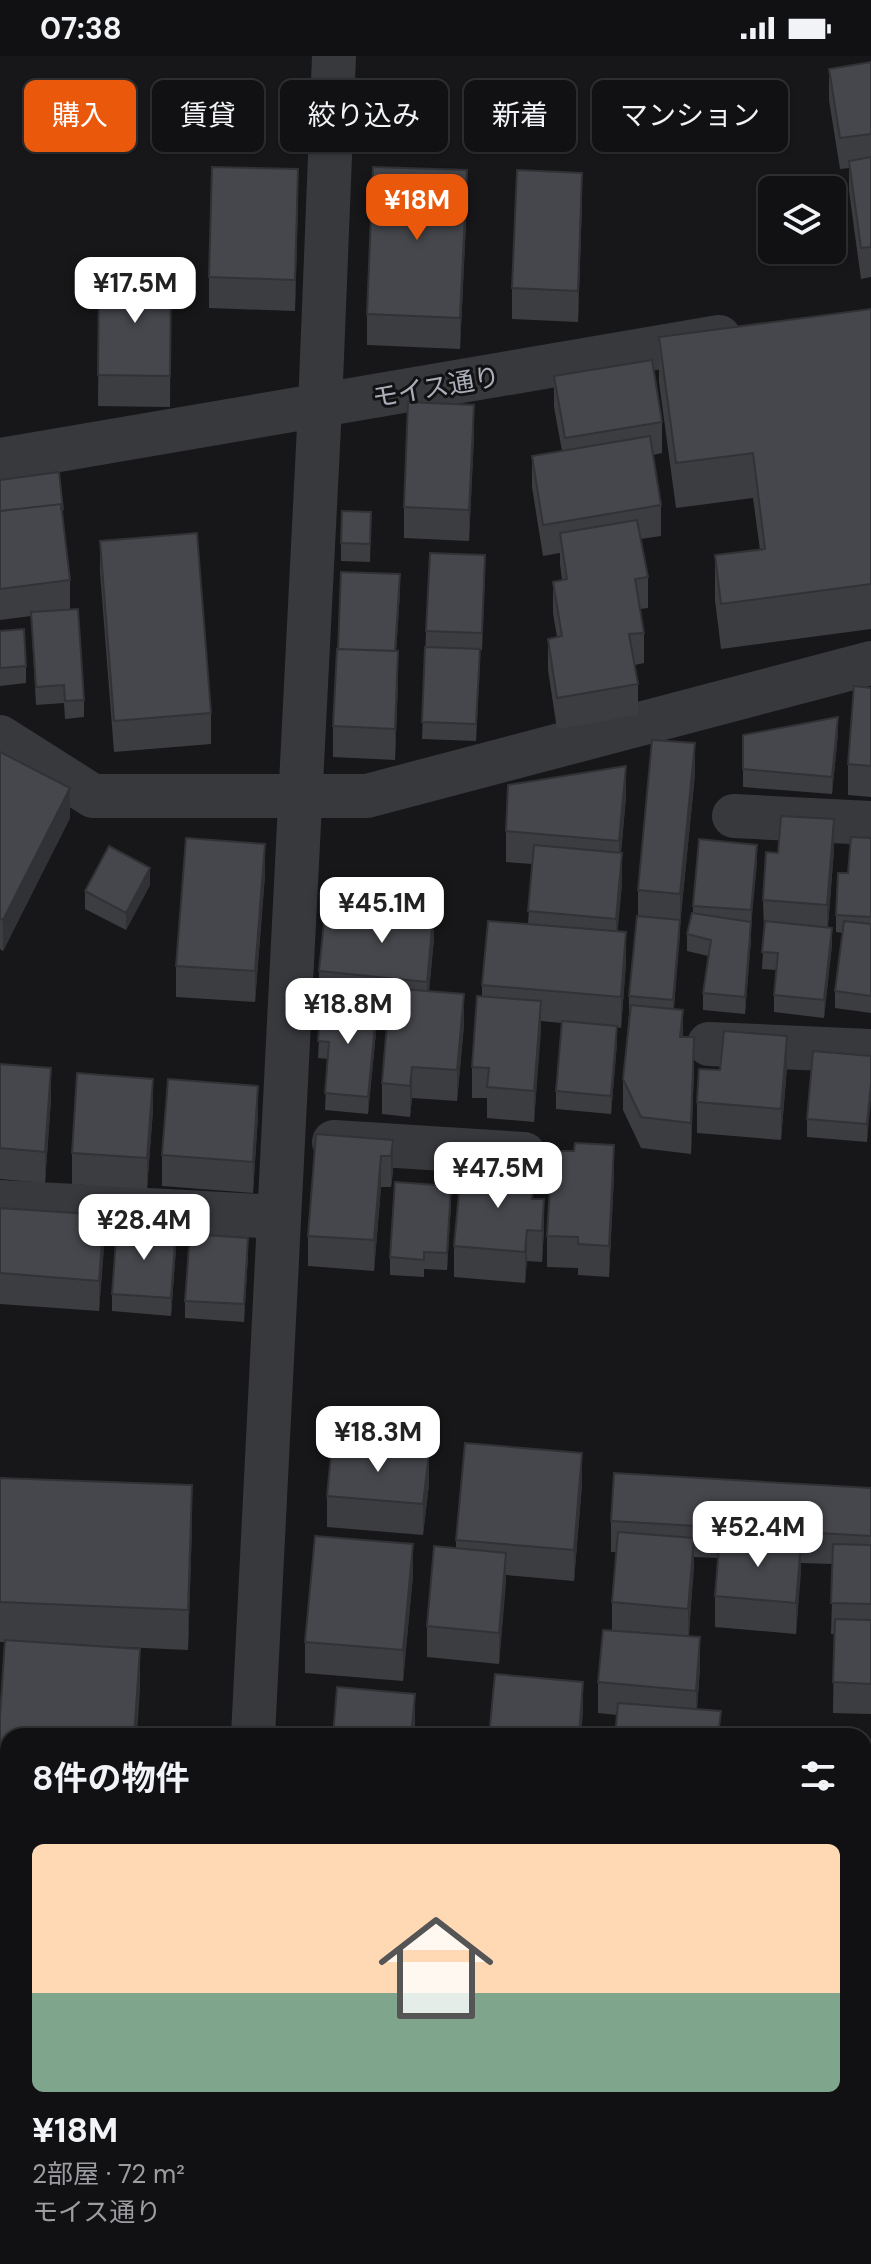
<!DOCTYPE html>
<html lang="ja">
<meta charset="utf-8">
<style>
body{margin:0;font-family:"DM Sans","Noto Sans JP",sans-serif;background:#1a1a1c;color:#f1f3f6;height:100vh;display:flex;flex-direction:column;font-size:30px;white-space:nowrap}
*{box-sizing:border-box;margin:0}
p{font-size:26px;color:#9c9da0}
.icon{flex:none;width:44px;height:44px;fill:none;stroke:currentColor;stroke-width:2;stroke-linecap:round;stroke-linejoin:round}
.map{position:relative;flex:1;overflow:hidden}
.drawer{position:absolute;left:0px;top:1672px;width:872px;height:536px;display:flex;flex-direction:column;background:#111113;border-radius:24px 24px 0 0;box-shadow:0 2px 6px #0004,0 0 0 2px #303133}
.drawer>*{flex:none}
.hud{position:absolute;left:24px;top:24px;width:824px;height:72px;display:flex;gap:16px}
.fabs{position:absolute;left:758px;top:120px;display:grid;gap:16px}
.fabs a{display:grid;place-items:center;width:88px;height:88px;border-radius:12px;background:#111113;box-shadow:0 2px 6px #0004,0 0 0 2px #303133;font-size:40px}
.price{position:absolute;translate:-50% -68px;padding:0 18px;border-radius:16px;background:#fff;color:#222;font-size:26px;line-height:52px;filter:drop-shadow(0 2px 4px #0008)}
.price::after{content:'';position:absolute;left:50%;top:48px;width:24px;height:18px;margin-left:-12px;background:inherit;clip-path:polygon(0 0,100% 0,50% 100%)}
.price.active{background:#ea580c;color:#fff}
ul{padding:0;list-style:none}
li{display:grid;align-content:center;gap:16px;height:424px;padding:0 32px}
li span{display:grid;place-items:center;height:248px;border-radius:12px;color:#555}
li>.icon{margin-inline-start:auto}
span .icon{width:144px;height:144px;fill:#fffc;stroke-width:1}
li b{font-size:34px}
h2{display:flex;justify-content:space-between;align-items:center;height:96px;padding:0 32px;font-size:34px}
.pill{padding:0 28px;border-radius:12px;background:#111113;box-shadow:0 2px 6px #0004,0 0 0 2px #303133;font-size:28px;line-height:72px}
.pill.active{background:#ea580c;color:#fff}
.status{display:flex;justify-content:space-between;align-items:center;height:56px;padding:0 40px;background:#111113;direction:ltr}
.status svg{height:22px;fill:currentColor}
.map>svg:first-child{display:block}
.lines{fill:none;stroke-linecap:round;stroke-linejoin:round}
.minor{stroke:#38393d;stroke-width:44}
.wall{fill:#3c3d41}
.shaded-wall{fill:#313235}
.building{fill:#46474c;stroke:#313235;stroke-width:2}
.labels{text-anchor:middle;dominant-baseline:central;stroke-width:6;stroke-linejoin:round;paint-order:stroke}
.street-label{font-size:26px;fill:#a9aeb8;stroke:#121214}
</style>
<div class="status"><b>07:38</b><svg viewBox="0 0 49 12"><path d="M0 12V9h3v3zM5 12V6h3v6zM10 12V3h3v9zM15 12V0h3v12zM26 1h20v11H26zM47 4h2v5h-2z"/></svg></div>
<div class="map">
<svg width="871" height="2208" viewBox="0 0 871 2208">
<rect width="100%" height="100%" fill="#171719"/>
<g class="lines">
<!-- minor -->
<path class="minor" d="M0,404L719,281
M0,681L93,740H367L871,607
M734,760L871,767
M709,988L871,995
M334,1086L524,1098
M0,1146L279,1161
M253,1680L320,351L334,0
M864,2021H871
M0,2063H8
M229,2208V2200"/>
</g>
<!-- wall -->
<path class="wall" d="M871,6V221L861,223L849,135V112L840,113L829,44V13Z
M298,144L295,255L209,252V221Z
M467,145L460,293L367,289V258Z
M582,148L578,266L512,263V232Z
M99,218H171L170,351L98,350Z
M871,253V573L721,593L715,544V499L760,494L753,442L676,452L659,326V281Z
M554,320L662,366V397L653,399L661,449V480L641,483L648,521V552L640,553L644,577V607L635,609L638,628V659L557,673L548,614V583L557,581L553,557V526L562,524L560,508V497L543,500L532,431V400L562,395L554,351Z
M474,380L469,485L404,482V451Z
M0,424L63,453V470L70,524V554L84,644V661L65,663L64,647L36,649L31,560L0,564Z
M371,473L370,506L341,505V487Z
M100,485L211,657V688L114,696L100,516Z
M485,516L482,594H480L476,685L422,683L426,575Z
M400,536L396,595L398,626L395,704L333,701V670Z
M0,575L26,610V627L0,630Z
M871,632V741L848,739V708Z
M838,678L832,738L743,731V679Z
M0,696L70,762L3,895L0,893Z
M695,718L680,869L674,953L694,1012L691,1098L641,1092L623,1054V1023L629,957V940L638,860V834Z
M626,741L621,797L622,828L617,876L626,907L621,972L617,971V987L611,1058L556,1053V1035L562,967L541,965L534,1066L487,1062V1042H472V1011L482,940V929L528,868L532,808L506,806V775Z
M871,782V957L835,952V935L843,877L836,876V859L848,817Z
M834,794L828,871L832,889L824,962L774,956V939L776,914L762,913L764,875L763,844L778,797Z
M757,806L751,866V883L745,958L703,954V937L708,900L687,895V878L693,858V850Z
M265,819L255,946L176,941V910Z
M150,829L126,874L85,853V835Z
M434,882L429,935L464,969L457,1045L412,1042L410,1061L382,1058V1027L389,953L377,952V966L368,1058L325,1054L327,1003L318,1002L321,946H319V915Z
M871,1000L867,1086L807,1081V1063Z
M0,1008L51,1043L45,1127L0,1123Z
M787,1011L781,1084L697,1077V1046L720,1014Z
M153,1054L147,1133L72,1128V1097Z
M258,1060L253,1137L162,1130V1099Z
M393,1084V1115L391,1131H381L374,1215L308,1210V1180Z
M614,1120L609,1221L578,1219V1212L547,1211V1180Z
M534,1143L544,1174L542,1206L527,1205L525,1227L454,1221V1190Z
M451,1147L447,1214L424,1213V1221L390,1219V1201Z
M0,1152L104,1190L99,1255L0,1248Z
M176,1192L171,1260L112,1255V1238Z
M248,1199L244,1266L185,1262V1245Z
M0,1422L192,1469L188,1594L78,1589L140,1633L8,1680V1770H0V1661L5,1586H0Z
M429,1428L423,1479L327,1471V1440Z
M582,1428L574,1525L506,1519L499,1608L427,1601V1570L456,1492V1484Z
M871,1432V1658L833,1657L834,1578H831L833,1508L801,1507L796,1578L715,1571V1540L718,1502L694,1501L689,1581L700,1612L697,1653L721,1680L617,1659L598,1657V1626L612,1574V1546L616,1496H611V1465Z
M413,1519L403,1625L305,1617V1586Z
M864,1686H871V1972H864Z
M864,2093H871V2208H815V2200H864Z
M0,2104H8V2142H0Z
M387,2200H466V2208H387Z"/>
<!-- shaded-wall -->
<path class="shaded-wall" d="M298,113V144L295,255V224Z
M467,114V145L460,293V262Z
M582,117V148L578,266V235Z
M474,349V380L469,485V454Z
M400,518V536L395,615V598Z
M480,593V610L476,685V668Z
M398,595V626L395,704V673Z
M838,661V678L832,738V721Z
M695,687V718L680,869V838Z
M626,710V741L619,816V785Z
M70,732V762L3,895V864Z
M834,763V794L827,880V849Z
M265,788V819L255,946V915Z
M757,789V806L751,872V854Z
M622,797V828L616,894V863Z
M150,812V829L126,874V857Z
M434,851V882L427,957V926Z
M680,864V881L673,961V944Z
M751,866V883L745,958V941Z
M832,872V889L824,962V944Z
M626,876V907L621,972V941Z
M464,938V969L457,1045V1014Z
M541,945V976L534,1066V1035Z
M377,949V966L368,1058V1041Z
M683,954V985L680,981Z
M617,970V987L611,1058V1040Z
M787,980V1011L781,1084V1053Z
M694,981V1012L691,1098V1067Z
M412,1011V1042L410,1061V1030Z
M51,1012V1043L45,1127V1096Z
M153,1023V1054L147,1133V1102Z
M871,1027V1044L867,1086V1068Z
M258,1030V1060L253,1137V1106Z
M393,1084V1115L391,1131V1100Z
M614,1089V1120L609,1221V1190Z
M381,1100V1131L374,1215V1184Z
M451,1130V1147L447,1214V1197Z
M544,1143V1174L542,1206V1175Z
M104,1159V1190L99,1255V1225Z
M176,1174V1192L171,1260V1242Z
M527,1174V1205L525,1227V1196Z
M248,1182V1199L244,1266V1248Z
M429,1397V1428L423,1479V1448Z
M582,1397V1428L574,1525V1494Z
M192,1429V1469L188,1594V1554Z
M694,1482V1513L688,1584V1553Z
M801,1486V1517L796,1578V1547Z
M413,1488V1519L403,1625V1594Z
M506,1497V1528L499,1608V1577Z
M700,1581V1612L696,1666V1635Z
M140,1593V1633L137,1680H134Z
M583,1626V1657L581,1680H579Z
M415,1638V1669L414,1680H411Z
M76,2200H80L79,2208H75Z"/>
<!-- building -->
<path class="building" d="M871,6V78L840,82L829,13Z
M871,101V191L861,192L849,105Z
M212,111L298,113L295,224L209,221Z
M373,111L467,114L460,262L367,258Z
M517,114L582,117L578,235L512,232Z
M99,218H171L170,320L98,319Z
M871,253V528L721,548L715,499L765,493L753,397L676,407L659,281Z
M652,304L662,366L565,382L554,320Z
M408,346L474,349L469,454L404,451Z
M650,380L661,449L543,469L532,400Z
M59,416L63,453H61V448L0,455V424Z
M61,448L70,524L0,533V455Z
M342,455L371,456L370,488L341,487Z
M637,464L648,521L635,523L644,577L629,578L638,628L557,642L548,583L562,580L553,526L567,523L560,477Z
M197,477L211,657L114,665L100,485Z
M430,497L485,499L482,577L426,575Z
M341,516L400,518L395,595L338,593Z
M78,553L84,644L65,645L64,629L36,631L31,556Z
M24,573L26,610L0,612V575Z
M425,591L480,593L476,668L422,666Z
M337,593L398,595L395,673L333,670Z
M854,630L871,632V710L848,708Z
M838,661L832,721L743,713V679Z
M652,684L695,687L680,838L638,834Z
M0,696L70,732L3,864L0,862Z
M626,710L619,785L506,775L508,729Z
M781,760L834,763L827,849L763,844L766,796L778,797Z
M851,781L871,782V861L836,859L838,817H848Z
M186,782L265,788L255,915L176,910Z
M699,783L757,789L751,854L693,850Z
M534,789L622,797L616,863L528,855Z
M109,790L150,812L126,857L85,835Z
M378,846L434,851L427,926L319,915L324,866L376,870Z
M692,857L751,866L745,941L703,937L711,884L687,878Z
M637,860L680,864L673,944L629,940Z
M488,865L626,876L621,941L482,929Z
M765,865L832,872L824,944L774,939L778,897L762,896Z
M844,865L871,868V940L835,935Z
M390,932L464,938L457,1014L412,1011L410,1030L382,1027Z
M477,940L541,945L534,1035L487,1031L489,1012L472,1011Z
M321,943L377,949L368,1041L325,1037L329,986L318,985Z
M631,949L683,954L680,981H694L691,1067L641,1061L623,1023Z
M562,965L617,970L611,1040L556,1035Z
M724,975L787,980L781,1053L697,1046L699,1013L720,1014Z
M813,995L871,1000V1027L867,1068L807,1063Z
M0,1008L51,1012L45,1096L0,1092Z
M77,1017L153,1023L147,1102L72,1097Z
M168,1023L258,1030L253,1106L162,1099Z
M316,1078L393,1084L391,1100H381L374,1184L308,1180Z
M575,1087L614,1089L609,1190L578,1188V1181L547,1180L552,1095H574Z
M472,1110L534,1115L532,1143H544L542,1175L527,1174L525,1196L454,1190L460,1126L471,1127Z
M395,1126L451,1130L447,1197L424,1196V1204L390,1201Z
M0,1152L104,1159L99,1225L0,1217Z
M117,1171L176,1174L171,1242L112,1238Z
M190,1178L248,1182L244,1248L185,1245Z
M465,1387L582,1397L574,1494L456,1484Z
M332,1388L429,1397L423,1448L327,1440Z
M614,1417L871,1432V1480L611,1465Z
M0,1422L192,1429L188,1554L0,1546Z
M618,1476L694,1482L688,1553L612,1546Z
M720,1479L801,1486L796,1547L715,1540Z
M315,1480L413,1488L403,1594L305,1586Z
M833,1488L871,1489V1548L831,1547Z
M434,1490L506,1497L499,1577L427,1570Z
M835,1563L871,1564V1628L833,1626Z
M603,1574L700,1581L696,1635L598,1626Z
M5,1584L140,1593L134,1680H8V1731L0,1730V1661Z
M495,1618L583,1626L579,1680H489Z
M337,1631L415,1638L411,1680H333Z
M618,1647L721,1655L718,1680H615Z
M864,1686H871V1757H864Z
M864,1766L871,1767V1905L864,1904Z
M864,1925H871V1955H864Z
M864,2093H871V2194H864Z
M0,2104H8V2125H0Z
M15,2200H76L75,2208L14,2207Z
M99,2200H196L195,2208H98Z
M286,2200H383V2208H286Z
M487,2200H557L556,2208H486Z
M624,2200H725L724,2208H623Z"/>
<g class="labels">
<!-- street labels -->
<g class="street-label">
<text transform="translate(436 331) rotate(-10)">モイス通り</text>
</g>
</g>
</svg>
<div class="fabs">
<a><svg class="icon" aria-label="layers" viewBox="0 0 24 24"><path d="M12 4l9 5-9 5-9-5zM3 14l9 5 9-5"/></svg></a>
</div>
<b class="price active" style="left:417px;top:186px">¥18M</b>
<b class="price" style="left:135px;top:269px">¥17.5M</b>
<b class="price" style="left:382px;top:889px">¥45.1M</b>
<b class="price" style="left:348px;top:990px">¥18.8M</b>
<b class="price" style="left:498px;top:1154px">¥47.5M</b>
<b class="price" style="left:144px;top:1206px">¥28.4M</b>
<b class="price" style="left:378px;top:1418px">¥18.3M</b>
<b class="price" style="left:758px;top:1513px">¥52.4M</b>
<div class="hud">
<a class="pill active">購入</a>
<a class="pill">賃貸</a>
<a class="pill">絞り込み</a>
<a class="pill">新着</a>
<a class="pill">マンション</a>
</div>
<section class="drawer">
<h2>8件の物件<svg class="icon" aria-label="filters" viewBox="0 0 24 24"><path d="M4 7h16M4 17h16"/><circle cx="9" cy="7" r="2"/><circle cx="15" cy="17" r="2"/></svg></h2>
<ul>
<li><span style="background:linear-gradient(#ffd9b3 60%,#7fa58c 0)"><svg class="icon" aria-label="home" viewBox="0 0 24 24"><path d="M3 11l9-7 9 7M6 9v11h12V9"/></svg></span><div><b>¥18M</b><p>2部屋 · 72 m²</p><p>モイス通り</p></div></li>
</ul>
</section>
</div>
